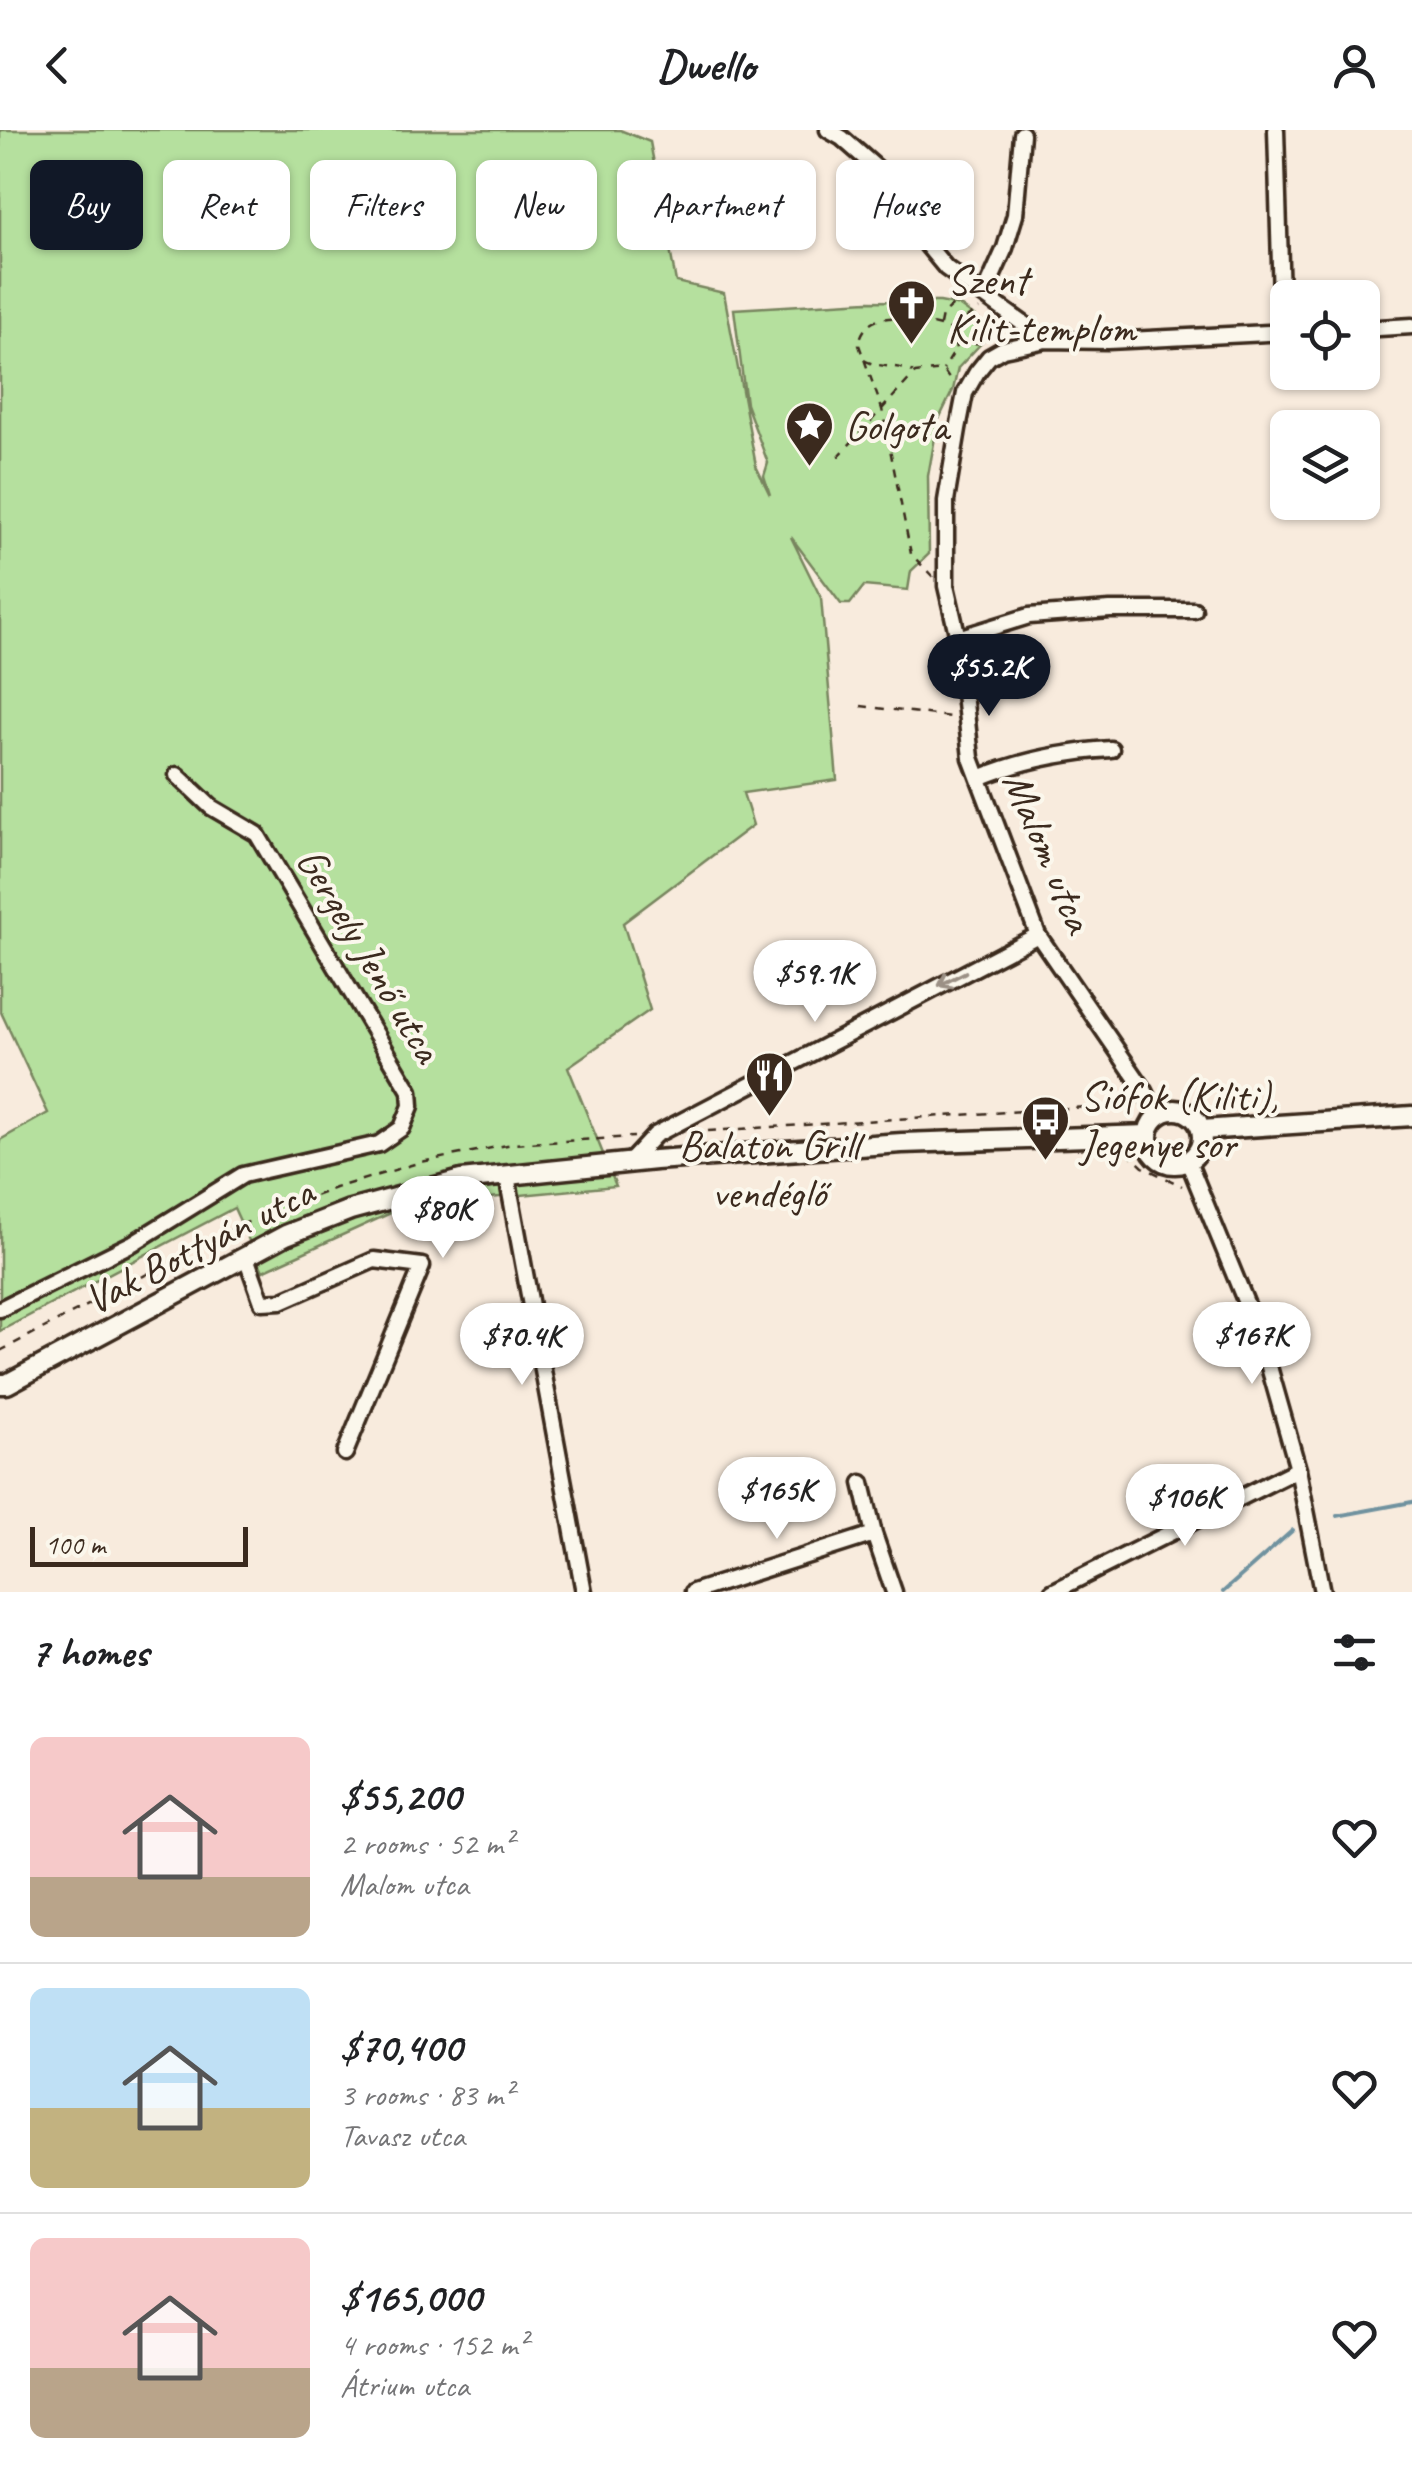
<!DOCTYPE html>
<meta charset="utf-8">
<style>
body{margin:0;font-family:Caveat,sans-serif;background:#f6f6f6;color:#202124;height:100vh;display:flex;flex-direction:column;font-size:38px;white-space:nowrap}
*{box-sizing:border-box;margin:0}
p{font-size:32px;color:#757577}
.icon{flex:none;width:55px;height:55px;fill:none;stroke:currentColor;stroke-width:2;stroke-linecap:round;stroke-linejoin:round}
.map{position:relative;height:1462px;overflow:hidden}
.side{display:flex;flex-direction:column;background:#fff;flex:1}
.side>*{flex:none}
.hud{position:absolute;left:30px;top:30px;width:1352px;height:90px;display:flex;gap:20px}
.buttons{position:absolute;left:1270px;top:150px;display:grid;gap:20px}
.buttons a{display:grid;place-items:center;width:110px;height:110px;border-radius:15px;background:#fff;box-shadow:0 2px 8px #0004;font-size:50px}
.scale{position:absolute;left:30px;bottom:25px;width:218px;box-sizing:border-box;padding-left:10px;border:5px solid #3b2a1e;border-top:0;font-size:28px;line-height:35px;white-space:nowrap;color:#3b2a1e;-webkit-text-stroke:8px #fbf7ec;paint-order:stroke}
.price{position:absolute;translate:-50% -85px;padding:0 22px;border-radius:35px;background:#fff;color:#222;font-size:32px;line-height:65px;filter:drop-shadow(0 2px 5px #0008)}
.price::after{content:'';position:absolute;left:50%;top:60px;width:30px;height:22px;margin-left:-15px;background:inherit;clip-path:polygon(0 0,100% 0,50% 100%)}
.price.current{background:#111827;color:#fff}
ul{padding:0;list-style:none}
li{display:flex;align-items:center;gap:30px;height:250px;padding:0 30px}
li+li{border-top:2px solid #e0e0e0}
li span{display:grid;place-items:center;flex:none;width:280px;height:200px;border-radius:15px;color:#555}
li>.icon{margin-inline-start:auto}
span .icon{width:120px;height:120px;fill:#fffc;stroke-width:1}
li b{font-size:42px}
h2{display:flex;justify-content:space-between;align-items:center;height:120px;padding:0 30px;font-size:42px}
.pill{padding:0 35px;border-radius:15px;background:#fff;box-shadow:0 2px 8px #0004;font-size:35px;line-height:90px}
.pill.current{background:#111827;color:#fff}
header{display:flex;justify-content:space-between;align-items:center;height:130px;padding:0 30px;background:#fff;font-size:45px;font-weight:700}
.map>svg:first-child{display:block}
.green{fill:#b5e09e;stroke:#78855e;stroke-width:2.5}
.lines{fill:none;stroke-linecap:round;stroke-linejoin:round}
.stream{stroke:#70929f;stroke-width:4}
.minor-casing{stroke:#3b2a1e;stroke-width:21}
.major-casing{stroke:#3b2a1e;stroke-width:25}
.path{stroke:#3b2a1e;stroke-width:2.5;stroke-dasharray:8 8;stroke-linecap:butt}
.minor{stroke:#fbf7ec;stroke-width:14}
.major{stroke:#fbf7ec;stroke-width:18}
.oneway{stroke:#9b9085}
.labels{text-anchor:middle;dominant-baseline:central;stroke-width:8;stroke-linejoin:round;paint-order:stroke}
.poi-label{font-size:42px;fill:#3b2a1e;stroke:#fbf7ec;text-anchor:start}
.street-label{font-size:42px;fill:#3b2a1e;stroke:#fbf7ec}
</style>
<header><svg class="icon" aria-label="back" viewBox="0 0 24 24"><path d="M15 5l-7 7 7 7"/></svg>Dwello<svg class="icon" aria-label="person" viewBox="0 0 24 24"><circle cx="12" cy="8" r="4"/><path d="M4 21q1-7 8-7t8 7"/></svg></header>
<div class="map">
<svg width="1412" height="1462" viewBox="0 0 1412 1462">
<rect width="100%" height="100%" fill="#f8ebdd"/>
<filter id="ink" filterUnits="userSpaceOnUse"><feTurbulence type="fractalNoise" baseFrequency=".01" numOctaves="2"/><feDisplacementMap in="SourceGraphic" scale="20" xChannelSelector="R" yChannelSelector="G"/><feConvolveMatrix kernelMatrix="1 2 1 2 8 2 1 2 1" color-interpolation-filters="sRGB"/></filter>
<g filter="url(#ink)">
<!-- green -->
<path class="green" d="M0,0H620L650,12L676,152L724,163L756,336L770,365L764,346L768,333L746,274L734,179L868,171L940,172L960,176L985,194L989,205L958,238L953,260L938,291L928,346L929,424L911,441L908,460L864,456L850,474H841L791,407L821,468L837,650L743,663L753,695L623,793L650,880L568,937L616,1056L406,1076L263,1141L234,1078L0,1201V1010L48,983L0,880Z"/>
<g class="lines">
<!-- stream -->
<path class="stream" d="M1337,1386L1412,1372
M1223,1462L1293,1400"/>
<defs>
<path id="minor" d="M828,0L842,8L881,42L927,115L946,138L1046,210
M1276,0L1282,202
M984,165L1005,118L1015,85L1022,4
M1362,199L1412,196
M958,508L1029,486L1110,480H1194
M979,648C1022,630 1065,622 1111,619
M1157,986L1145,961L1038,805L971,628L958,508L946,456V371L958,299L965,263L977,242L989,227L1003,219L1046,210L1108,211L1288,202
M1188,1031L1262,1212L1298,1339L1322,1462
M629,1033L655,1005L1038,805
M507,1046L584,1462
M246,1127L262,1172L281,1171L374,1130L422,1136L345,1323
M0,1179L133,1113L243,1045L379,1014L402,998L411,976L410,961L257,704L211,677L177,645
M862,1353L874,1404L894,1462
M693,1462L874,1404
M1052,1462L1298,1339"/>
<path id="major" d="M1148 1007a27 27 0 1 1 54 0a27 27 0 1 1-54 0Z
M1202,1000L1412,986
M0,1254H7L286,1105L350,1080L461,1050L655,1030L902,1013L1148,1005"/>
</defs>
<!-- minor casing -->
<use href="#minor" class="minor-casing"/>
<!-- major casing -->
<use href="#major" class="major-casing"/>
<!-- path -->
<path class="path" d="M940,195L942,185L962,167
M953,198L979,179
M957,214L984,213
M864,230C880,239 897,234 913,242
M838,327L915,243L943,240L952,253
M933,447L911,424L882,279L859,215C865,170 924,193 952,199L956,219L943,240
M861,576L951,587
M692,1002L1133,974
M1127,1022L1143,1037L1182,1056
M0,1221L243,1094L335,1058L421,1032L512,1014L634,1007"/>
<!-- minor -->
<use href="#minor" class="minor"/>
<!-- major -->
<use href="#major" class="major"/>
</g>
<!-- one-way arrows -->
<defs><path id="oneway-shaft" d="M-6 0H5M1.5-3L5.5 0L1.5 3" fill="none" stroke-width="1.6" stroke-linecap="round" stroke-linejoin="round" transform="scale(2.5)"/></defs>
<use class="oneway" href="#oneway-shaft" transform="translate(952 849) rotate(153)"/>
</g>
<!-- icons -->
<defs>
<symbol id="church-pin" viewBox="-11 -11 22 30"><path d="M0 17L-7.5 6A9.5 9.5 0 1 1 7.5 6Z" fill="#3b2a1e" stroke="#fbf7ec"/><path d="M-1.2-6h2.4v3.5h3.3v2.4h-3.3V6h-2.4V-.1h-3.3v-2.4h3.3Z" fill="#fff"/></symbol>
<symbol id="sight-pin" viewBox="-11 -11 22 30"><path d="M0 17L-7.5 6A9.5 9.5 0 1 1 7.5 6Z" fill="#3b2a1e" stroke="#fbf7ec"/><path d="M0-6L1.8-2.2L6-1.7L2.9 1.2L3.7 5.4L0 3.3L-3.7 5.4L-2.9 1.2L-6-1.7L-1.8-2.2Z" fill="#fff"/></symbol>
<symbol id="restaurant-pin" viewBox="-11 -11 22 30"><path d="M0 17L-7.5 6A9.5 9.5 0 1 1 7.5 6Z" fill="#3b2a1e" stroke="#fbf7ec"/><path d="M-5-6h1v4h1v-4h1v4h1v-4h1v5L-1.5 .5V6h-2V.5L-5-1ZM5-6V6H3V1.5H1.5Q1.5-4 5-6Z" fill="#fff"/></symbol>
<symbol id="bus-pin" viewBox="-11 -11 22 30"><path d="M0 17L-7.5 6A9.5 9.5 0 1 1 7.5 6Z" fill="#3b2a1e" stroke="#fbf7ec"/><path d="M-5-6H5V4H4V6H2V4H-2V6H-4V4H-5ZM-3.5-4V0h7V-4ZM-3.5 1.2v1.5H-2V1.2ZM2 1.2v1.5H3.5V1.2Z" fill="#fff"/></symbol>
</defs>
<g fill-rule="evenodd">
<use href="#church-pin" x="884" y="146" width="55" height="75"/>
<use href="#sight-pin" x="782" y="268" width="55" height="75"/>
<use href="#restaurant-pin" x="742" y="918" width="55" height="75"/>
<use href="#bus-pin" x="1018" y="962" width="55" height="75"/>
</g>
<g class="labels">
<!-- poi labels -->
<g class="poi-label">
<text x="947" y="150">Szent<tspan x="947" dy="48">Kilit-templom</tspan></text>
<text x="845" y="296">Golgota</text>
<text x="1080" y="966">Siófok (Kiliti),<tspan x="1080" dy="48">Jegenye sor</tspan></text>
<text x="769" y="1015" text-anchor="middle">Balaton Grill<tspan x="769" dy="48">vendéglő</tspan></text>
</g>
<!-- street labels -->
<g class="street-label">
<text transform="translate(1048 722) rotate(67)">Malom utca</text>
<text transform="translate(369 825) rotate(59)">Gergely Jenő utca</text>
<text transform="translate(199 1116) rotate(-27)">Vak Bottyán utca</text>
</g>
</g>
</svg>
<div class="buttons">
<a><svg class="icon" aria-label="locate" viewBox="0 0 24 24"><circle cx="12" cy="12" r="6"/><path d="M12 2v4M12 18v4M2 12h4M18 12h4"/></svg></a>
<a><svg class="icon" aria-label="layers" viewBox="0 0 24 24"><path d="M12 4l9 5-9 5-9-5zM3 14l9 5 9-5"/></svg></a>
</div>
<div class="scale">100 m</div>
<b class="price current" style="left:989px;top:589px">$55.2K</b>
<b class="price" style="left:815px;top:895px">$59.1K</b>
<b class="price" style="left:443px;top:1131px">$80K</b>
<b class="price" style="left:1252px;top:1257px">$167K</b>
<b class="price" style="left:522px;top:1258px">$70.4K</b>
<b class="price" style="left:777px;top:1412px">$165K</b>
<b class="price" style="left:1185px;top:1419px">$106K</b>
<div class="hud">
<a class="pill current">Buy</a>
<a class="pill">Rent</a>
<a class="pill">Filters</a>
<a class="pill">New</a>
<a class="pill">Apartment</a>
<a class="pill">House</a>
</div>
</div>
<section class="side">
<h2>7 homes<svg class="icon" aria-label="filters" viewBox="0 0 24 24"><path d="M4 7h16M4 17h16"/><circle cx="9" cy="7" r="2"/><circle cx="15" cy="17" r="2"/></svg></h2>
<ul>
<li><span style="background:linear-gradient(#f6c9c9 70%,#b9a48a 0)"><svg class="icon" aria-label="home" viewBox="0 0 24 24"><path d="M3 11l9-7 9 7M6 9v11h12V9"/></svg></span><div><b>$55,200</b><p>2 rooms · 52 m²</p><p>Malom utca</p></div><svg class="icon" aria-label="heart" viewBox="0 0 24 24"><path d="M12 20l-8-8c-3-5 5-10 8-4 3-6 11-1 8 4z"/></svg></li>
<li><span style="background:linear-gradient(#bfe0f5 60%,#c2b280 0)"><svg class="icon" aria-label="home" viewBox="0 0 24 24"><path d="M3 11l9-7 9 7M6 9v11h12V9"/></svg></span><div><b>$70,400</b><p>3 rooms · 83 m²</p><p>Tavasz utca</p></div><svg class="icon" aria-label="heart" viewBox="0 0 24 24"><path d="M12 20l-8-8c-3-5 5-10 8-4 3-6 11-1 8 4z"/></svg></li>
<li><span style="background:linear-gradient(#f6c9c9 65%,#b9a48a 0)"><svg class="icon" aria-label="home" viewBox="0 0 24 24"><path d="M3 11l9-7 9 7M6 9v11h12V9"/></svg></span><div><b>$165,000</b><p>4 rooms · 152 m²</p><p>Átrium utca</p></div><svg class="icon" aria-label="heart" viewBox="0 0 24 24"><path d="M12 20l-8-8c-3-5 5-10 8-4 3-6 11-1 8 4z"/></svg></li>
</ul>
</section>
